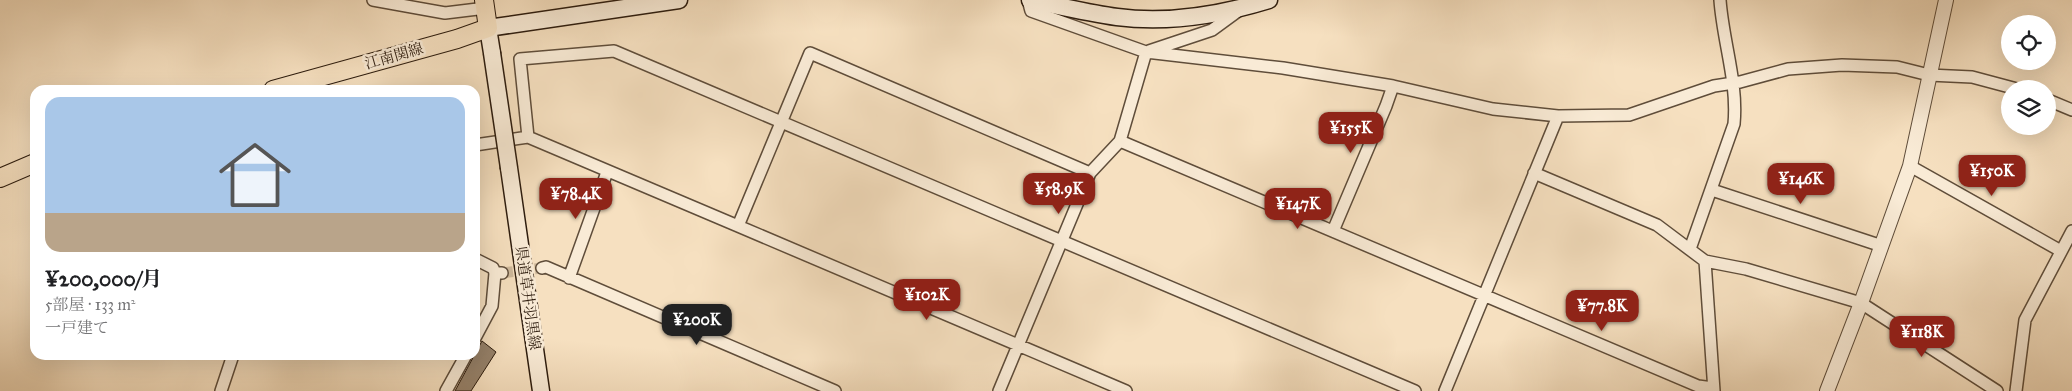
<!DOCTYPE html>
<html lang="ja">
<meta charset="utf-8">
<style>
body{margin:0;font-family:"IM FELL Great Primer","Noto Serif JP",serif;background:#f2f2f2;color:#202124;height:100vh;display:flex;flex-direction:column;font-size:19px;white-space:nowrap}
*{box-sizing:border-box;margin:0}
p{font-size:16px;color:#757577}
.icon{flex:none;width:28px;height:28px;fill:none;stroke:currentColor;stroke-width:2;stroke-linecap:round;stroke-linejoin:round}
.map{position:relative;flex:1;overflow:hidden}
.drawer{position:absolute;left:30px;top:85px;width:450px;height:275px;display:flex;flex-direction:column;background:#fff;border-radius:15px;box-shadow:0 5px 20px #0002}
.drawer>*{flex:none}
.controls{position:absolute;left:2001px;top:15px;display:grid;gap:10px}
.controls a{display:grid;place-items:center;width:55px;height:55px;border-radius:50%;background:#fff;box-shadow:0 5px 20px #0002;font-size:25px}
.price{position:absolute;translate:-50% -42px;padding:0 11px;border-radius:10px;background:#8f2418;color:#fff;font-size:16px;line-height:32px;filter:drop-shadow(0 1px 2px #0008)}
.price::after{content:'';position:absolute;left:50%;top:30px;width:15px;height:11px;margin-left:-8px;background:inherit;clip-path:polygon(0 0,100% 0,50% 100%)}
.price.current{background:#222;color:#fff}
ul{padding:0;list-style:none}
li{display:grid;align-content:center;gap:10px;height:265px;padding:0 15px}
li+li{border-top:1px solid #e0e0e0}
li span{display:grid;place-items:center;height:155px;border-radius:15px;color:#555}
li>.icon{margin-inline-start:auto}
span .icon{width:90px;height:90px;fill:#fffc;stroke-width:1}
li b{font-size:21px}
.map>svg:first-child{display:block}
.building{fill:#96826b;stroke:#2d1c0e}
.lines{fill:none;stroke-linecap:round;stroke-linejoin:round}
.minor-tunnel{stroke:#ceb99c;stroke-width:11;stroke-dasharray:11 5.5;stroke-linecap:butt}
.minor-casing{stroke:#5f4d3a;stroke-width:14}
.tertiary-casing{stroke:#5f4d3a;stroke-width:16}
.secondary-casing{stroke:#2d1c0e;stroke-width:19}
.primary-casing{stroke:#2d1c0e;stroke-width:20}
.minor{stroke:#f9ebd6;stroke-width:11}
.tertiary{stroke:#f9ebd6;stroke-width:14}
.secondary{stroke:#f9ebd6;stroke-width:16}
.primary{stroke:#f6e0c0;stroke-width:18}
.secondary-bridge-casing{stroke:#2d1c0e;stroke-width:19;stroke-linecap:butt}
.secondary-bridge{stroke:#f9ebd6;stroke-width:16}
.labels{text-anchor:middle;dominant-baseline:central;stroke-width:5;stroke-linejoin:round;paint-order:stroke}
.street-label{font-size:15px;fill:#2d1c0e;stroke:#f9ebd6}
</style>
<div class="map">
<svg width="2072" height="391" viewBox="0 0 2072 391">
<rect width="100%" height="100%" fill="#f6e0c0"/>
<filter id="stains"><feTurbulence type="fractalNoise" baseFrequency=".004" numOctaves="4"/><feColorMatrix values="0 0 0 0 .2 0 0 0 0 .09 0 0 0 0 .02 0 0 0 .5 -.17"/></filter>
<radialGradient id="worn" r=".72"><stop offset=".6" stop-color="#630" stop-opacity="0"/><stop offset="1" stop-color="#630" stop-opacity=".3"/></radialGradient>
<!-- building -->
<path class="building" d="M482,341L496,352L471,391H455Z"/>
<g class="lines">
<!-- minor-tunnel -->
<path class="minor-tunnel" d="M502,273L542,268"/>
<defs>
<path id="minor" d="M373,0L445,13L486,8
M1028,0L1031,11L1146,52L1283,68L1393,86L1493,109L1558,116L1629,115L1714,86L1740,82L1788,69L1842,65L1897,67L1929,75L1972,77L2017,89
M1149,51L1212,30L1238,11
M2048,100L2072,110
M1120,141L1698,386L1713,388
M475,145L528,137
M1910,166L2061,251
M1090,173L810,53L738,226L528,137L520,59L614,51L1415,391
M1534,173L1657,225L1705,261L1746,269L1861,303L1997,391
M1712,190L1882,246
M738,226L1126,391
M1333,231L1386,106L1393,86
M1690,249L1734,124C1738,82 1723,42 1720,0
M475,259L493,268L495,273
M1705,261L1714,391
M542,268L546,267L835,391
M569,278L607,172
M475,338L492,306L495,273H502
M221,391L233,355
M446,391L466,355
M999,391L1090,173L1120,141L1146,52
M1445,391L1558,116
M2016,391L2025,320L2072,231"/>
<path id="tertiary" d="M1827,391L1861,303L1910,166L1946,0"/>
<path id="secondary" d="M1030,0C1059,6 1088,13 1117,17C1169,24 1220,15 1269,0
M492,53L488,28L679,0
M509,168L541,391"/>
<path id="primary" d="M273,90L457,39L488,28L484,0
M0,178L35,163"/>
</defs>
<!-- minor casing -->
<use href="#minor" class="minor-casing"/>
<!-- tertiary casing -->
<use href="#tertiary" class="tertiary-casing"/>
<!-- secondary casing -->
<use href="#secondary" class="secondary-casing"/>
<!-- primary casing -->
<use href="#primary" class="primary-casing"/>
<!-- minor -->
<use href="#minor" class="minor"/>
<!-- tertiary -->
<use href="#tertiary" class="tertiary"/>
<!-- secondary -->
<use href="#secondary" class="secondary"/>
<!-- primary -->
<use href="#primary" class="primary"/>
<defs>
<path id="secondary-bridge" d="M492,53L509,168"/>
</defs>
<!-- secondary-bridge casing -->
<use href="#secondary-bridge" class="secondary-bridge-casing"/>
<!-- secondary-bridge -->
<use href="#secondary-bridge" class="secondary-bridge"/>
</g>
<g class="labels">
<!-- street labels -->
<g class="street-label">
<text transform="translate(394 56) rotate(-16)">江南関線</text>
<text transform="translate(528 298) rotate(82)">県道草井羽黒線</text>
</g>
</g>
<rect width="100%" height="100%" filter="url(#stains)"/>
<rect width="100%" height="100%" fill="url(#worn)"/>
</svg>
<div class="controls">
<a><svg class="icon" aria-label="locate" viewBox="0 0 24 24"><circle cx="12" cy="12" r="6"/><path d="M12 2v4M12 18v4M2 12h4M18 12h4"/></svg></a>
<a><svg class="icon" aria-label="layers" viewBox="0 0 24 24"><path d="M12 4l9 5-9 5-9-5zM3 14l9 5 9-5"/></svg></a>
</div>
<b class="price" style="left:1351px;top:154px">¥155K</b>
<b class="price" style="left:1992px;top:197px">¥150K</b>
<b class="price" style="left:1801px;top:205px">¥146K</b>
<b class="price" style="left:1059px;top:215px">¥58.9K</b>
<b class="price" style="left:576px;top:220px">¥78.4K</b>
<b class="price" style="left:1298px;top:230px">¥147K</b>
<b class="price" style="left:927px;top:321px">¥102K</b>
<b class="price" style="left:1602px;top:332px">¥77.8K</b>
<b class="price current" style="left:697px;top:346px">¥200K</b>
<b class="price" style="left:1922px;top:358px">¥118K</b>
<section class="drawer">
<ul>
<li><span style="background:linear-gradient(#a9c7e8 75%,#b9a48a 0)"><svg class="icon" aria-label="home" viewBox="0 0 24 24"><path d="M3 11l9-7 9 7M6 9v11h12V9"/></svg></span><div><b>¥200,000/月</b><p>5部屋 · 133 m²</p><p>一戸建て</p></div></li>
</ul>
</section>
</div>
